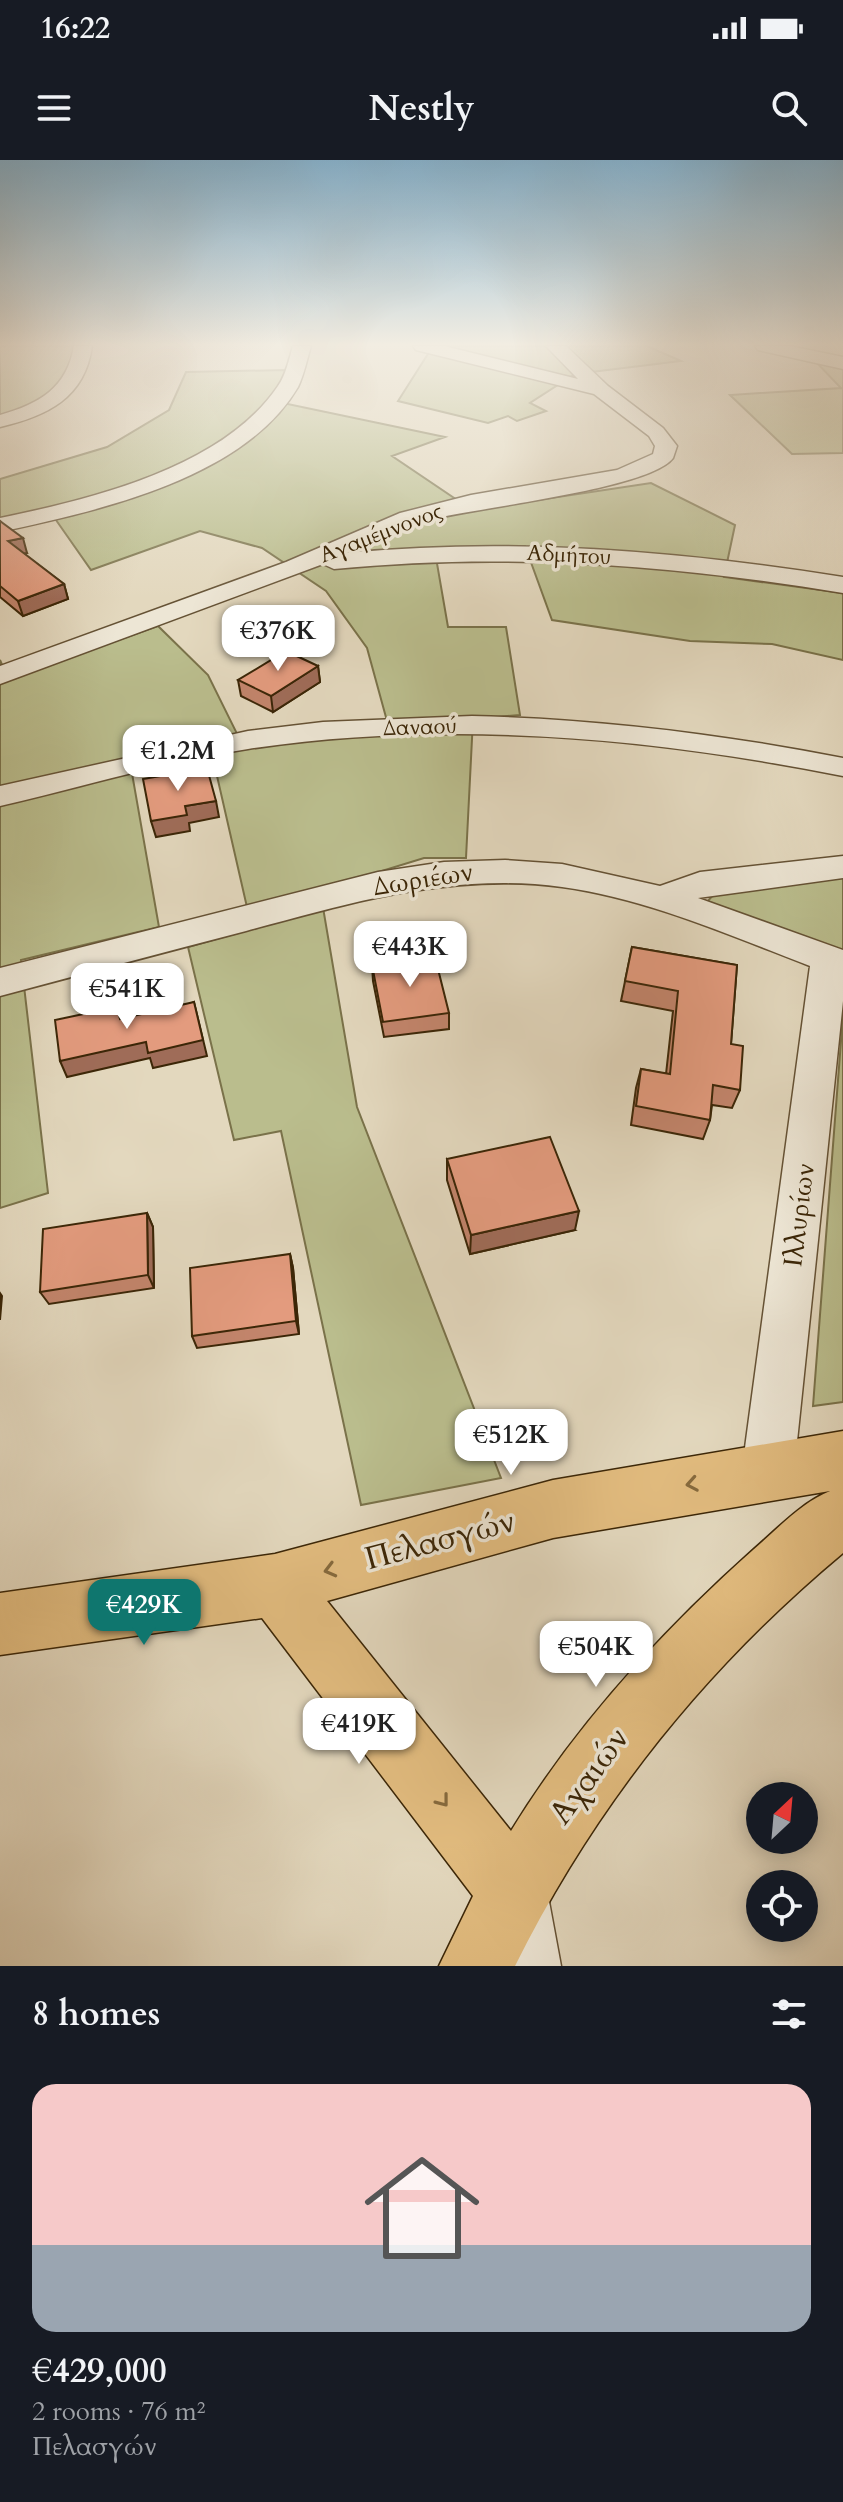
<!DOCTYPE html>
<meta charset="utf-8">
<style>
body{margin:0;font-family:Cardo,serif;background:#242831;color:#f1f3f6;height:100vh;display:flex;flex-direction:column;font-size:30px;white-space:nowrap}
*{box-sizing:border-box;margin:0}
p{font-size:26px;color:#9ea1a6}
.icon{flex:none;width:44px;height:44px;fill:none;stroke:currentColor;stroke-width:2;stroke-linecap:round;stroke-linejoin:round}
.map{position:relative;height:1806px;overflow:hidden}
.panel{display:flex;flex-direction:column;background:#171b24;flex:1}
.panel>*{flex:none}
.needle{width:52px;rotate:26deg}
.tools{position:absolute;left:746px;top:1622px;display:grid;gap:16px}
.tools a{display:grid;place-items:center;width:72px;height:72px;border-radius:50%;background:#171b24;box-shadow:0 4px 20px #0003;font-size:40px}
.price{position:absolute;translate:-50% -68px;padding:0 18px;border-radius:16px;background:#fff;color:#222;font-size:26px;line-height:52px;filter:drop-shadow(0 2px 4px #0008)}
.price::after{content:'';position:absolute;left:50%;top:48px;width:24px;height:18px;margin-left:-12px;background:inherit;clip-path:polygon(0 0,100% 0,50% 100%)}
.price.selected{background:#0f766e;color:#fff}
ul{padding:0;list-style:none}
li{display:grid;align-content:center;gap:16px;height:424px;padding:0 32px}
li+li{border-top:2px solid #363941}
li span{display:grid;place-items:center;height:248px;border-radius:24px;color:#555}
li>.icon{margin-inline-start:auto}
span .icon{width:144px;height:144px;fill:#fffc;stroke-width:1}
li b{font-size:34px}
h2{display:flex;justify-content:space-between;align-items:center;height:96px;padding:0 32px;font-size:34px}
.status{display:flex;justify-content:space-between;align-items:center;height:56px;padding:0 40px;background:#171b24;direction:ltr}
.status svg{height:22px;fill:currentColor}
header{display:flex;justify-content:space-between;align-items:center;height:104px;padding:0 32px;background:#171b24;font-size:36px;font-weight:800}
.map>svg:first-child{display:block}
.green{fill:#babd8d;stroke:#7a724a;stroke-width:2}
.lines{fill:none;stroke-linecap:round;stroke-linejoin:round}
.minor-casing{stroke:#655235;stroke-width:3}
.major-casing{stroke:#3b2607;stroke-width:3}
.minor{fill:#ede6d5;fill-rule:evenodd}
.major{fill:#e2bc7f;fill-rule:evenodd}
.wall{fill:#c3856c;stroke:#3b2607;stroke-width:2}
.shaded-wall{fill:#9f6c58;stroke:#3b2607;stroke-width:2}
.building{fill:#e39b7e;stroke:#3b2607;stroke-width:2}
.oneway{stroke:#866a3d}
.labels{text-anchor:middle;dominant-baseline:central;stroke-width:7;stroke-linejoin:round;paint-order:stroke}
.far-street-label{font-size:22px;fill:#3b2607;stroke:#ede6d5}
.street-label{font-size:26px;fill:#3b2607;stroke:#ede6d5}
.near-street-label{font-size:32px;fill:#3b2607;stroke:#ede6d5}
</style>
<div class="status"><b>16:22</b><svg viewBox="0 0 49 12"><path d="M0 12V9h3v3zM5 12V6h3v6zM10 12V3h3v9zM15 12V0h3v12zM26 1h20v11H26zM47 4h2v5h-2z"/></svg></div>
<header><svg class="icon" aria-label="menu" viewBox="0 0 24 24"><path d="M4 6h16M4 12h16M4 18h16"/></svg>Nestly<svg class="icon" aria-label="search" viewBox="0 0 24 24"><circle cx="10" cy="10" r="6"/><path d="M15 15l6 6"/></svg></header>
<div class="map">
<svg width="843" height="1806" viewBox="0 0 843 1806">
<rect width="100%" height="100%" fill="#e3d8be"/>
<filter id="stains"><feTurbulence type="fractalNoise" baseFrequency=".0025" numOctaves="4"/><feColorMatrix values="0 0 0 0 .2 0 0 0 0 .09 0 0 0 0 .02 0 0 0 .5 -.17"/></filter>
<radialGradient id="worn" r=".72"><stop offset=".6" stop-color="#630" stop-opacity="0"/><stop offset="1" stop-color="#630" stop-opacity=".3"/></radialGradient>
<!-- green -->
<path class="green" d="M0,186H81L82,191L48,239L0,259Z
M433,186H647L681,201L575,214L530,243L546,251L517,261L508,256L488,263L398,241Z
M816,202L843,208V293L792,294L730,235L841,228Z
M286,210L278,242L445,277L392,296L472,350L651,323L735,365L724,417L843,433V500L772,484L690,481L552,460L525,386L435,392L448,467H506L520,555L473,559L466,698H424L320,730L357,947L501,1318L361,1345L281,971L234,980L188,787L252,769L209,581L130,602L159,767L21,800L48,1033L0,1048V500L8,519L158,466L208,515L244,588L387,561L367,488L326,431L262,388L200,371L91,410L49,350L0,360V319L107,287L169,250L186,212Z
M843,715V794L705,744L715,733Z
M843,855V1242L813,1246Z"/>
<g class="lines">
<defs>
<path id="minor" d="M74,186H92C85,238 47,256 0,267V255C39,244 67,228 74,186Z
M293,186H311C307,199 304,215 298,227C244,319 97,351 0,372V358C91,339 223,308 278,226C286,215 289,199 293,186Z
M413,186H444L578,219L546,186H566L608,226L663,268L677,286L673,298C649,330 469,348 420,362C395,369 371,383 347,393C514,377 678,391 843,417V433C673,405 506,392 334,409L323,404L0,524V506L286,402L400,353L471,335L617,310L653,294L655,286L649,276L594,234L416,190Z
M755,186H790L843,197V209L758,190Z
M472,556C598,559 720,574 843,598V616C647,577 447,559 248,589C164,602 82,627 0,646V626L248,571L323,562Z
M843,696V718L698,738L843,790V841L794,1310L787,1329L768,1336L749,1329L742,1310L810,806C729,775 648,739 562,727C453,712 350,743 246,771C164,792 82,814 0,836V808L378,712L444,702L505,700L562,704L660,726L700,712Z
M515,1703L538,1713L548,1736L561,1806H493L482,1736L492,1713Z"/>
<path id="major" d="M843,1271V1393C705,1508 595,1645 515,1806H439L473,1736L262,1458L0,1495V1433L275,1394L553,1320ZM830,1331C802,1342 775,1371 753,1390C660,1473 576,1565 511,1671L327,1441L553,1378Z"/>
</defs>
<!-- minor casing -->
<use href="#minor" class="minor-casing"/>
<!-- major casing -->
<use href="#major" class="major-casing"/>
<!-- minor -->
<use href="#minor" class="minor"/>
<!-- major -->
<use href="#major" class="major"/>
</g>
<!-- wall -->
<path class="wall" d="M0,361L27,393L24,394L64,424L68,439L23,456L0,437Z
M318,506L320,522L273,552L241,536L238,520Z
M632,787L737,805L731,884L740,930L732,948L712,945L710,960L703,979L631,965L636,928L641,909L666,914L673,851L621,841Z
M372,805L449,853V869L384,877L373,821Z
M447,999L575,1070L470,1094L447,1020Z
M147,1053L153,1067L154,1128L49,1144L40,1132Z
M290,1094L293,1108L299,1174L197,1188L192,1176Z"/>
<!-- shaded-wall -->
<path class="shaded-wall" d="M23,378L27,393L12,396L8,381Z
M64,424L68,439L23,456L18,441Z
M318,506L320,522L273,552L271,536Z
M216,641L219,657L189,663L190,671L156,677L151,661L185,646Z
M194,842L207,896L153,908L150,898L67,917L60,901Z
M579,1051L575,1070L470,1094L471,1075Z
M147,1053L153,1067L154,1128L148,1115Z
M290,1094L293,1108L299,1174L296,1161Z
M0,1133L2,1136L0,1160Z"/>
<!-- building -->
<path class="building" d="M0,361L23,378L8,381L64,424L18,441L0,426Z
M286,491L318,506L271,536L238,520Z
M207,608L216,641L185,646L187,655L151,661L143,619Z
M632,787L737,805L731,884L743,886L740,930L713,925L710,960L636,946L641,909L670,914L678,831L625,821Z
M435,797L449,853L383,862L372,805Z
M194,842L203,880L148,893L146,882L60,901L55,860L117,847L120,859Z
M550,977L579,1051L471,1075L447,999Z
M147,1053L148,1115L40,1132L43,1069Z
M290,1094L296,1161L192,1176L190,1108Z"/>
<!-- one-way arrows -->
<defs><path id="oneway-chevron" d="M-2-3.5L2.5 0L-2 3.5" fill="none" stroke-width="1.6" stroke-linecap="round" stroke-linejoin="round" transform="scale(2)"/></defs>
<g class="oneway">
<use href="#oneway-chevron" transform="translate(692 1324) rotate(170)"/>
<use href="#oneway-chevron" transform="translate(330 1410) rotate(165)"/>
<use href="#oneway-chevron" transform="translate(443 1641) rotate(52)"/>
</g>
<!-- sky -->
<linearGradient id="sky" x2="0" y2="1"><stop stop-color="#87b6d4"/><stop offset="0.42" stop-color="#f2ede2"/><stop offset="1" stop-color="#f2ede2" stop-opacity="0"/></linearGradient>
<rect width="843" height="439" fill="url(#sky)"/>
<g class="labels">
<!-- far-street labels -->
<g class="far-street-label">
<text transform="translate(381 373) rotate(-21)">Αγαμέμνονος</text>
<text transform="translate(569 395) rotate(3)">Αδμήτου</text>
<text transform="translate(420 567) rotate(-2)">Δαναού</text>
</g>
<!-- street labels -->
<g class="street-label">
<text transform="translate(423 719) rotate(-9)">Δωριέων</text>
<text transform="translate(799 1055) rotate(-83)">Ιλλυρίων</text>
</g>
<!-- near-street labels -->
<g class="near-street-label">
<text transform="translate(440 1380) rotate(-15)">Πελασγών</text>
<text transform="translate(589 1616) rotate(-54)">Αχαιών</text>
</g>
</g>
<rect width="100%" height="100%" filter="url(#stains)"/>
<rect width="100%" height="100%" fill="url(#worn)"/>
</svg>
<div class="tools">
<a><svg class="needle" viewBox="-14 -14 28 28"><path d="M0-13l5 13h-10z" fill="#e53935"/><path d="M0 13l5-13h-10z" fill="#9ea1a6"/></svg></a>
<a><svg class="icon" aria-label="locate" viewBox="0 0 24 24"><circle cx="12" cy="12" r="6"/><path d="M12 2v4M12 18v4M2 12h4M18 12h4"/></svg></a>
</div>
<b class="price" style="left:278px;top:513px">€376K</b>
<b class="price" style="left:178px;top:633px">€1.2M</b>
<b class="price" style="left:410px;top:829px">€443K</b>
<b class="price" style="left:127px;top:871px">€541K</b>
<b class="price" style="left:511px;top:1317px">€512K</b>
<b class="price selected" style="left:144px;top:1487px">€429K</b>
<b class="price" style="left:596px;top:1529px">€504K</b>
<b class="price" style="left:359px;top:1606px">€419K</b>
</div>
<section class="panel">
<h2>8 homes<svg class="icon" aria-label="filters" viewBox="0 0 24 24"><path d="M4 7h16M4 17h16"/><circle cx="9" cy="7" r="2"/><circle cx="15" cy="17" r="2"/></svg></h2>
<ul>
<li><span style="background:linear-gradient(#f6c9c9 65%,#9aa5b1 0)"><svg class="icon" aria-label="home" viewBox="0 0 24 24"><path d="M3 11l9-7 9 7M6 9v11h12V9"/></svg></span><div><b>€429,000</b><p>2 rooms · 76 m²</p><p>Πελασγών</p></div></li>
</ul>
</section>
